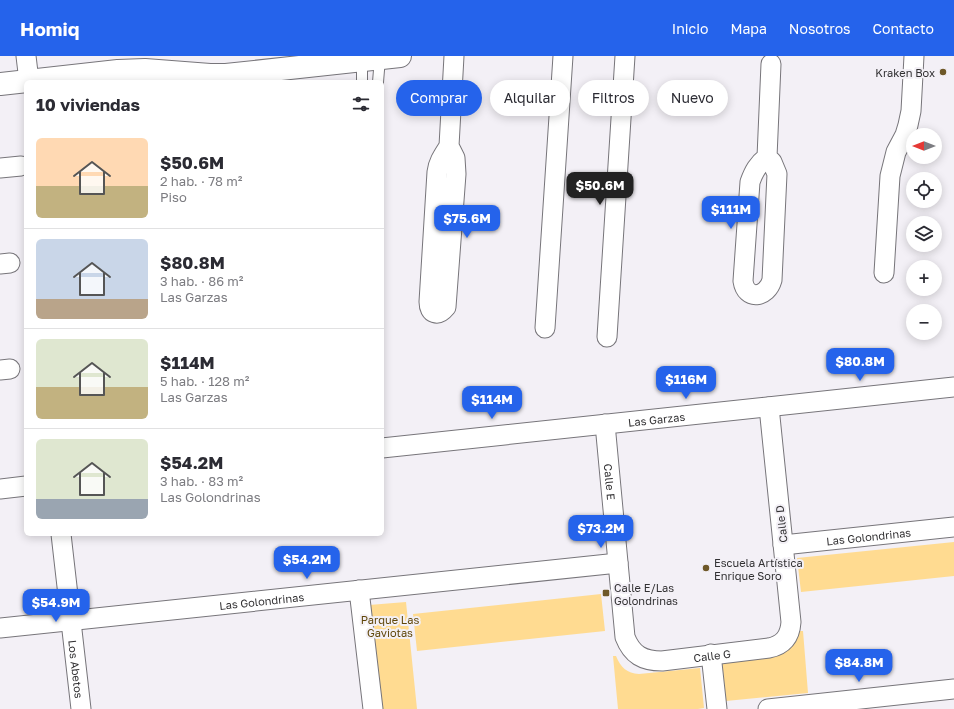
<!DOCTYPE html>
<html lang="es">
<meta charset="utf-8">
<style>
body{margin:0;font-family:"Golos Text",sans-serif;background:#f2f2f3;color:#2b2b33;height:100vh;display:flex;flex-direction:column;font-size:15px;white-space:nowrap}
*{box-sizing:border-box;margin:0}
p{font-size:13px;color:#7c7c81}
.icon{flex:none;width:22px;height:22px;fill:none;stroke:currentColor;stroke-width:2;stroke-linecap:round;stroke-linejoin:round}
.map{position:relative;flex:1;overflow:hidden}
.side{position:absolute;left:24px;top:24px;width:360px;height:456px;display:flex;flex-direction:column;background:#fff;border-radius:6px;box-shadow:0 2px 10px #0003}
.side>*{flex:none}
.top-card{position:absolute;left:396px;top:24px;width:380px;height:36px;display:flex;gap:8px}
.needle{width:26px;rotate:270deg}
.fabs{position:absolute;left:906px;top:72px;display:grid;gap:8px}
.fabs a{display:grid;place-items:center;width:36px;height:36px;border-radius:50%;background:#fff;box-shadow:0 2px 10px #0003;font-size:20px}
.price{position:absolute;translate:-50% -34px;padding:0 9px;border-radius:8px;background:#2563eb;color:#fff;font-size:13px;line-height:26px;filter:drop-shadow(0 1px 2px #0008)}
.price::after{content:'';position:absolute;left:50%;top:24px;width:12px;height:9px;margin-left:-6px;background:inherit;clip-path:polygon(0 0,100% 0,50% 100%)}
.price.current{background:#222;color:#fff}
ul{padding:0;list-style:none}
li{display:flex;align-items:center;gap:12px;height:100px;padding:0 12px}
li+li{border-top:1px solid #e1e1e2}
li span{display:grid;place-items:center;flex:none;width:112px;height:80px;border-radius:6px;color:#555}
li>.icon{margin-inline-start:auto}
span .icon{width:48px;height:48px;fill:#fffc;stroke-width:1}
li b{font-size:17px}
h2{display:flex;justify-content:space-between;align-items:center;height:48px;padding:0 12px;font-size:17px}
.chip{padding:0 14px;border-radius:18px;background:#fff;box-shadow:0 2px 10px #0003;font-size:14px;line-height:36px}
.chip.current{background:#2563eb;color:#fff}
header{display:flex;align-items:center;gap:24px;box-sizing:border-box;height:56px;padding:0 20px;background:#2563eb;color:#fff}
header strong{font-size:19px}
nav{display:flex;gap:22px;margin-inline-start:auto;font-size:14px}
.map>svg:first-child{display:block}
.green{fill:#ffdb91}
.lines{fill:none;stroke-linecap:round;stroke-linejoin:round}
.service-casing{stroke:#77757a;stroke-width:12}
.minor-casing{stroke:#77757a;stroke-width:21}
.tertiary-casing{stroke:#77757a;stroke-width:24}
.service{stroke:#fff;stroke-width:10}
.minor{stroke:#fff;stroke-width:19}
.tertiary{stroke:#fff;stroke-width:22}
.poi-dot{fill:#6e5828;stroke:#f3f0f6;stroke-width:1.5}
.labels{text-anchor:middle;dominant-baseline:central;stroke-width:4;stroke-linejoin:round;paint-order:stroke}
.poi-label{font-size:11px;fill:#323133;stroke:#f3f0f6;text-anchor:start}
.street-label{font-size:11px;fill:#323133;stroke:#f3f0f6}
.park-label{font-size:11px;fill:#60470a;stroke:#f3f0f6}
</style>
<header>
<strong>Homiq</strong>
<nav><a>Inicio</a><a>Mapa</a><a>Nosotros</a><a>Contacto</a></nav>
</header>
<div class="map">
<svg width="954" height="653" viewBox="0 0 954 653">
<rect width="100%" height="100%" fill="#f3f0f6"/>
<!-- green -->
<path class="green" d="M954,486V520L801,536L797,502Z
M601,538L605,575L417,595L413,558Z
M406,546L417,653H381L369,549Z
M798,575H803L808,637L726,645L722,604Z
M613,600H616C621,612 627,617 639,618L700,612L704,652L698,653H618Z"/>
<g class="lines">
<defs>
<path id="service" d="M362,26V4
M378,26L380,2"/>
<g id="minor">
<path d="M26,0L29,25"/>
<path d="M449,90L455,102L456,118L446,251C438,261 429,258 429,246L437,116C438,106 444,98 449,90L454,0"/>
<path d="M767,101C758,108 754,115 750,126L743,225C746,245 767,242 772,224L777,118L772,106L767,101L771,8"/>
<path d="M0,112L21,110"/>
<path d="M0,208L10,207"/>
<path d="M884,217L890,120L896,96L905,79L908,69L911,55L914,0"/>
<path d="M545,272L563,0"/>
<path d="M607,281L625,0"/>
<path d="M0,314L10,313"/>
<path id="s1" d="M605,368L625,581C632,599 643,605 662,605L769,592C783,589 790,581 791,566L769,351"/>
<path id="s2" d="M382,392L954,331"/>
<path d="M0,433L26,430"/>
<path id="s3" d="M61,478L81,653"/>
<path id="s4" d="M783,489L954,471"/>
<path d="M359,534L373,653"/>
<path id="s5" d="M0,572L618,507"/>
<path d="M711,598L717,653"/>
<path d="M768,653L954,633"/>
</g>
<path id="tertiary" d="M0,28L118,15L145,14L210,19H226L400,0"/>
</defs>
<!-- service casing -->
<use href="#service" class="service-casing"/>
<!-- minor casing -->
<use href="#minor" class="minor-casing"/>
<!-- tertiary casing -->
<use href="#tertiary" class="tertiary-casing"/>
<!-- service -->
<use href="#service" class="service"/>
<!-- minor -->
<use href="#minor" class="minor"/>
<!-- tertiary -->
<use href="#tertiary" class="tertiary"/>
</g>
<!-- markers -->
<g class="poi-dot">
<circle cx="943" cy="16" r="4"/>
<circle cx="706" cy="512" r="4"/>
<rect x="602" y="533" width="8" height="8" rx="2"/>
</g>
<g class="labels">
<!-- poi labels -->
<g class="poi-label">
<text x="935" y="16" text-anchor="end">Kraken Box</text>
<text x="714" y="506">Escuela Artística<tspan x="714" dy="13">Enrique Soro</tspan></text>
<text x="614" y="531">Calle E/Las<tspan x="614" dy="13">Golondrinas</tspan></text>
</g>
<!-- street labels -->
<g class="street-label">
<text stroke="none"><textPath href="#s2" startOffset="276">Las Garzas</textPath></text>
<text stroke="none"><textPath href="#s1" startOffset="58">Calle E</textPath></text>
<text transform="translate(781 468) rotate(-96)">Calle D</text>
<text stroke="none"><textPath href="#s4" startOffset="86">Las Golondrinas</textPath></text>
<text stroke="none"><textPath href="#s5" startOffset="263">Las Golondrinas</textPath></text>
<text stroke="none"><textPath href="#s1" startOffset="312">Calle G</textPath></text>
<text stroke="none"><textPath href="#s3" startOffset="136">Los Abetos</textPath></text>
</g>
<!-- park labels -->
<g class="park-label">
<text x="390" y="563">Parque Las<tspan x="390" dy="13">Gaviotas</tspan></text>
</g>
</g>
</svg>
<div class="fabs">
<a><svg class="needle" viewBox="-14 -14 28 28"><path d="M0-13l5 13h-10z" fill="#e53935"/><path d="M0 13l5-13h-10z" fill="#7c7c81"/></svg></a>
<a><svg class="icon" aria-label="locate" viewBox="0 0 24 24"><circle cx="12" cy="12" r="6"/><path d="M12 2v4M12 18v4M2 12h4M18 12h4"/></svg></a>
<a><svg class="icon" aria-label="layers" viewBox="0 0 24 24"><path d="M12 4l9 5-9 5-9-5zM3 14l9 5 9-5"/></svg></a>
<a>+</a>
<a>−</a>
</div>
<b class="price current" style="left:600px;top:150px">$50.6M</b>
<b class="price" style="left:731px;top:174px">$111M</b>
<b class="price" style="left:467px;top:183px">$75.6M</b>
<b class="price" style="left:860px;top:326px">$80.8M</b>
<b class="price" style="left:686px;top:344px">$116M</b>
<b class="price" style="left:492px;top:364px">$114M</b>
<b class="price" style="left:601px;top:493px">$73.2M</b>
<b class="price" style="left:307px;top:524px">$54.2M</b>
<b class="price" style="left:56px;top:567px">$54.9M</b>
<b class="price" style="left:859px;top:627px">$84.8M</b>
<div class="top-card">
<a class="chip current">Comprar</a>
<a class="chip">Alquilar</a>
<a class="chip">Filtros</a>
<a class="chip">Nuevo</a>
</div>
<section class="side">
<h2>10 viviendas<svg class="icon" aria-label="filters" viewBox="0 0 24 24"><path d="M4 7h16M4 17h16"/><circle cx="9" cy="7" r="2"/><circle cx="15" cy="17" r="2"/></svg></h2>
<ul>
<li><span style="background:linear-gradient(#ffd9b3 60%,#c2b280 0)"><svg class="icon" aria-label="home" viewBox="0 0 24 24"><path d="M3 11l9-7 9 7M6 9v11h12V9"/></svg></span><div><b>$50.6M</b><p>2 hab. · 78 m²</p><p>Piso</p></div></li>
<li><span style="background:linear-gradient(#c9d6e8 75%,#b9a48a 0)"><svg class="icon" aria-label="home" viewBox="0 0 24 24"><path d="M3 11l9-7 9 7M6 9v11h12V9"/></svg></span><div><b>$80.8M</b><p>3 hab. · 86 m²</p><p>Las Garzas</p></div></li>
<li><span style="background:linear-gradient(#dfe7d0 60%,#c2b280 0)"><svg class="icon" aria-label="home" viewBox="0 0 24 24"><path d="M3 11l9-7 9 7M6 9v11h12V9"/></svg></span><div><b>$114M</b><p>5 hab. · 128 m²</p><p>Las Garzas</p></div></li>
<li><span style="background:linear-gradient(#dfe7d0 75%,#9aa5b1 0)"><svg class="icon" aria-label="home" viewBox="0 0 24 24"><path d="M3 11l9-7 9 7M6 9v11h12V9"/></svg></span><div><b>$54.2M</b><p>3 hab. · 83 m²</p><p>Las Golondrinas</p></div></li>
</ul>
</section>
</div>
